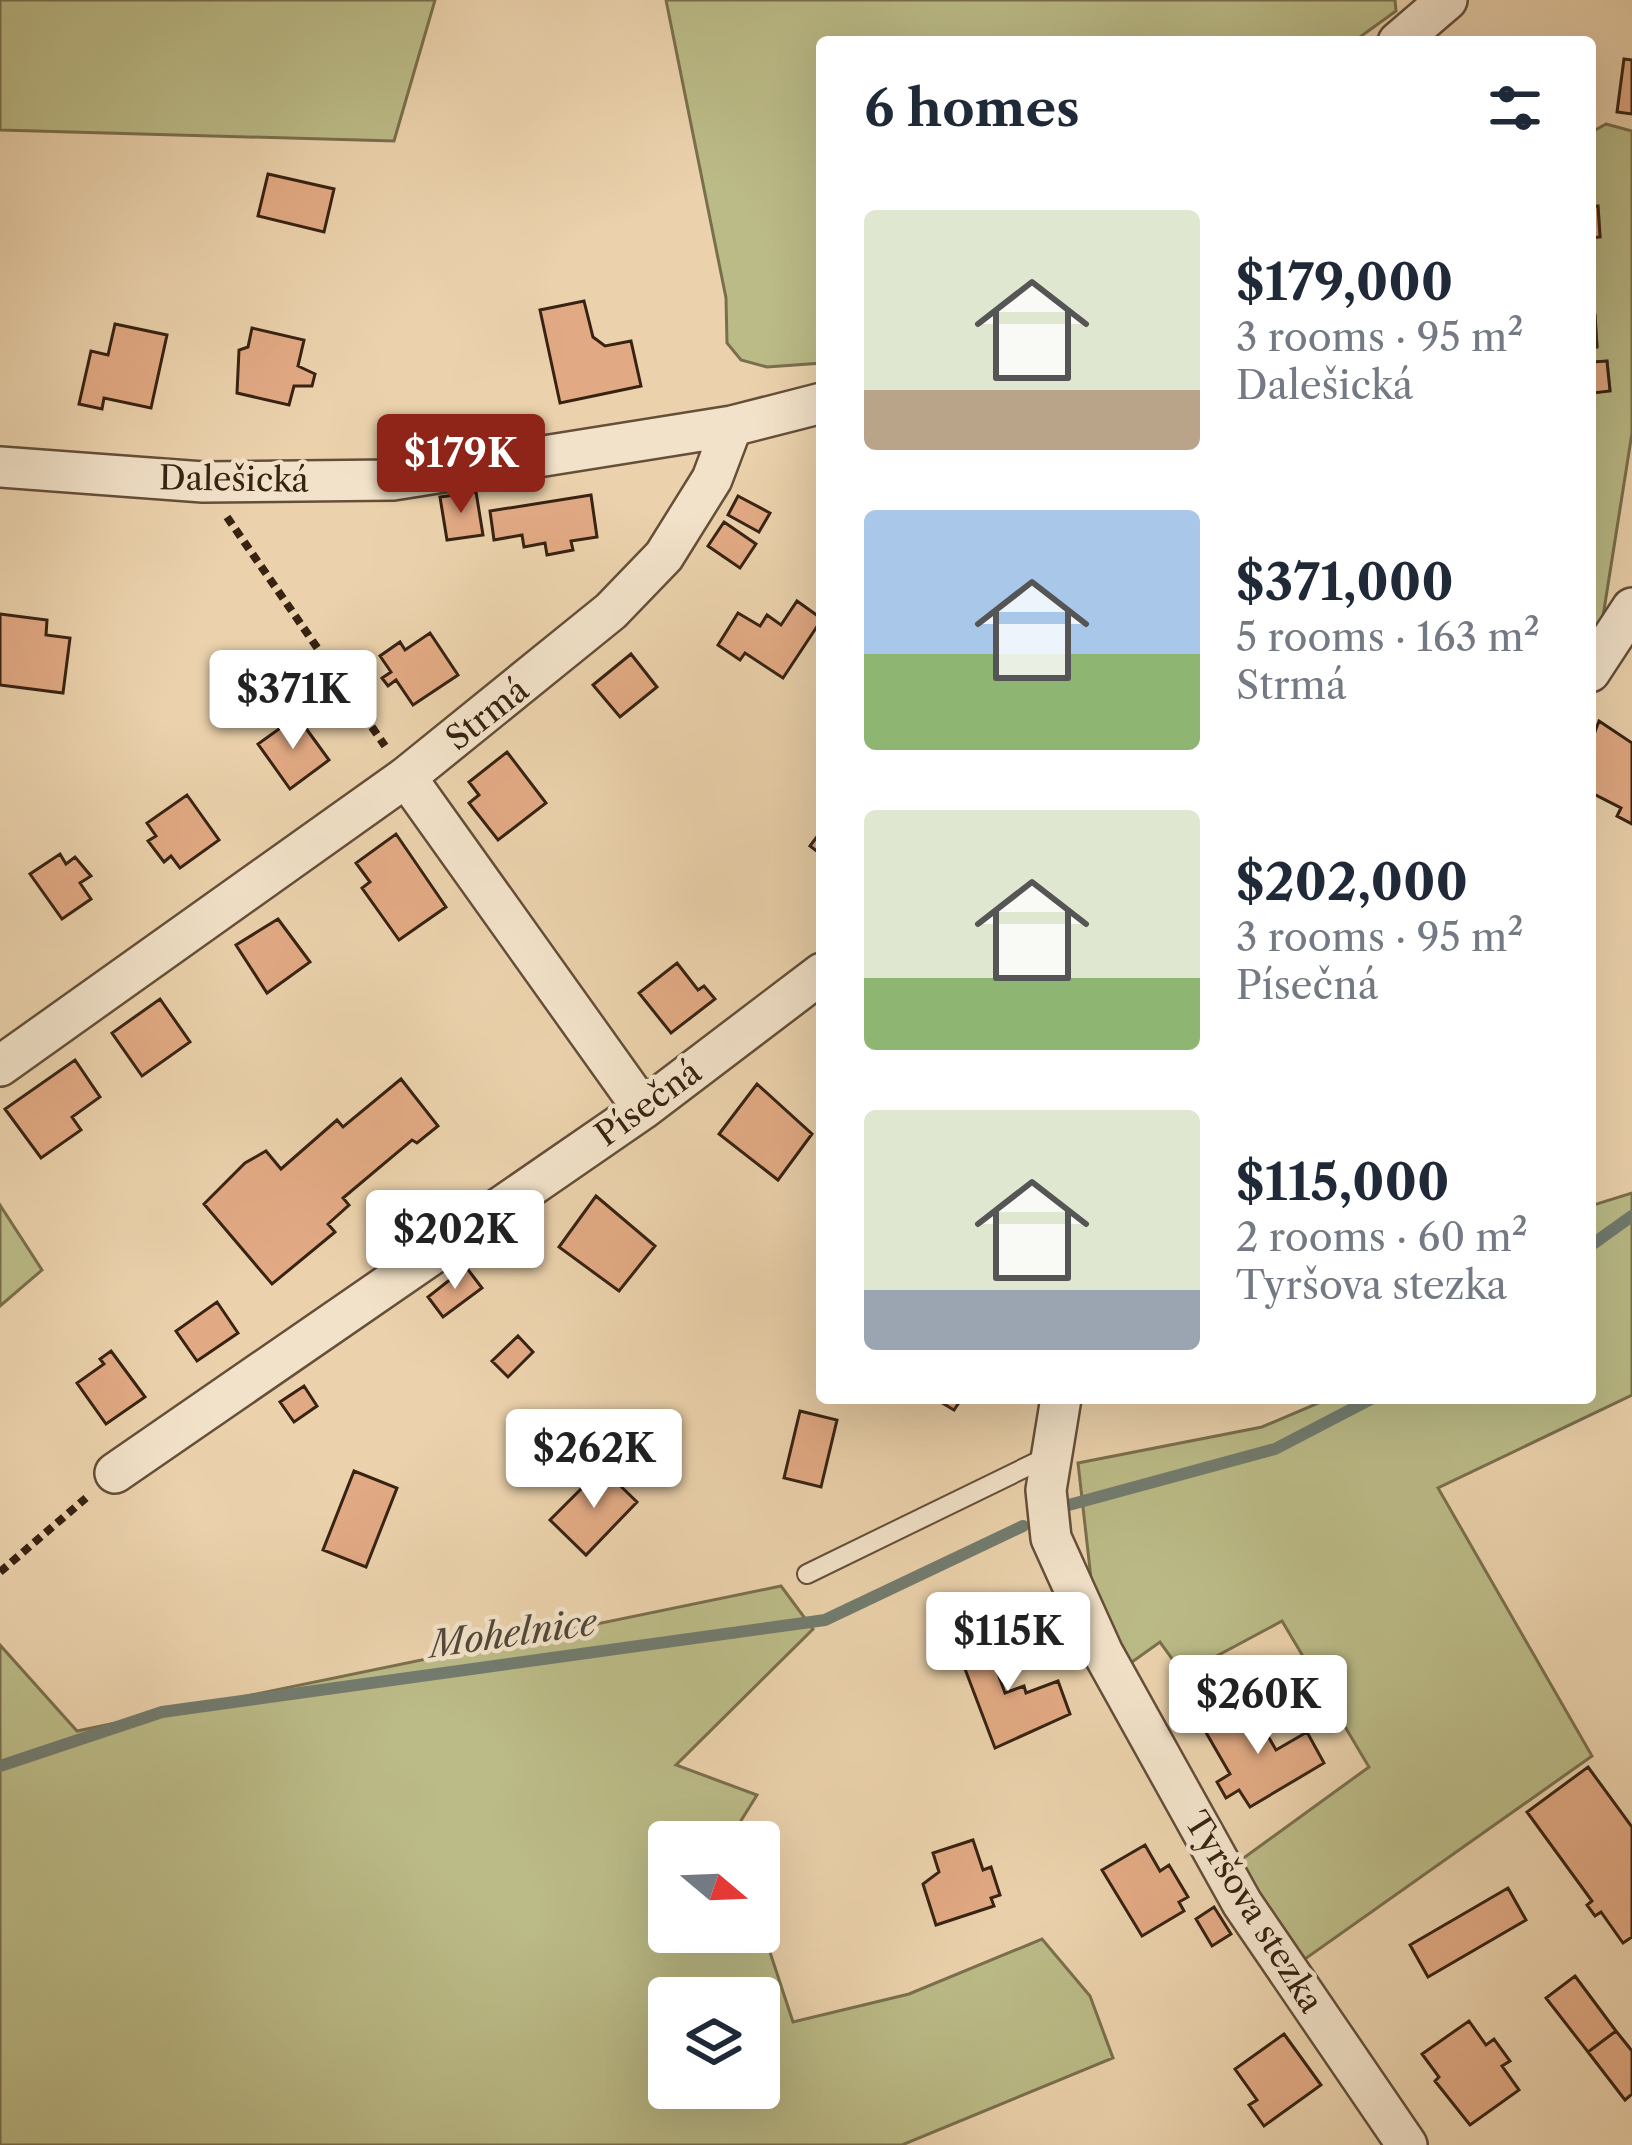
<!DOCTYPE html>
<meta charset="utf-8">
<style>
body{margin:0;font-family:"Libre Caslon Text",serif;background:#f6f6f7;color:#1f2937;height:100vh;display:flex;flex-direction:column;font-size:45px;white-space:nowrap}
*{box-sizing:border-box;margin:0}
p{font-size:39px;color:#747a83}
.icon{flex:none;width:66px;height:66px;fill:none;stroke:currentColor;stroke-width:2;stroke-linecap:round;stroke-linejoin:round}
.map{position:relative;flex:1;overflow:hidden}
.drawer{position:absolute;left:816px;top:36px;width:780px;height:1368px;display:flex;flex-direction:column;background:#fff;border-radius:12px;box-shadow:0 12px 48px #0002}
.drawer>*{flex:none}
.needle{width:78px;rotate:109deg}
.controls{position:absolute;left:648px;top:1821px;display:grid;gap:24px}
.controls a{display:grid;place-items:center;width:132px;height:132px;border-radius:12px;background:#fff;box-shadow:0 12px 48px #0002;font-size:60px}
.price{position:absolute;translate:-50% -102px;padding:0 27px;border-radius:12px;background:#fff;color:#222;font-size:39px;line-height:78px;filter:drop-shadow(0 3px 6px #0008)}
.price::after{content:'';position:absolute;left:50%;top:72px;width:36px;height:27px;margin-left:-18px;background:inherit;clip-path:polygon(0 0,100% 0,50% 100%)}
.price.active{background:#8f2418;color:#fff}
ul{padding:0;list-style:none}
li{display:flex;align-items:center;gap:36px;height:300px;padding:0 48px}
li span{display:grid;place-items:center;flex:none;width:336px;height:240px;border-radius:12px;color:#555}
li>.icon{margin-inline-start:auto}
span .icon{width:144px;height:144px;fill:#fffc;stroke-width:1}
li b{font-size:51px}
h2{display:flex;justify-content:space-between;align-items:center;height:144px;padding:0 48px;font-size:51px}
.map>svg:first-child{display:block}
.green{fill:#bbbb87;stroke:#7a6f4d;stroke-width:3;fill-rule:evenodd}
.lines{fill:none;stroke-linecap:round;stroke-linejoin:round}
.stream{stroke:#727c6f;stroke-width:12}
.building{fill:#e2aa84;stroke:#382313;stroke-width:3}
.lane-casing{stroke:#654f39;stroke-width:22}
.street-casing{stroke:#654f39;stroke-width:44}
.path{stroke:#382313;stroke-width:8;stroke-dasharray:9 6;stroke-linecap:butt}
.lane{stroke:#f2e2c9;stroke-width:18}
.street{stroke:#f2e2c9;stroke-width:39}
.labels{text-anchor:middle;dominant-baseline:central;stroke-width:9;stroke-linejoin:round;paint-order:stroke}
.street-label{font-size:33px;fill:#382313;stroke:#f2e2c9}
.water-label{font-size:36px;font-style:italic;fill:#50483a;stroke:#f2e2c9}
</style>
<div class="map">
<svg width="1632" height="2145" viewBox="0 0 1632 2145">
<rect width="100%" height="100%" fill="#ebd2ac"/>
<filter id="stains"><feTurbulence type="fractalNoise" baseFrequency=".00167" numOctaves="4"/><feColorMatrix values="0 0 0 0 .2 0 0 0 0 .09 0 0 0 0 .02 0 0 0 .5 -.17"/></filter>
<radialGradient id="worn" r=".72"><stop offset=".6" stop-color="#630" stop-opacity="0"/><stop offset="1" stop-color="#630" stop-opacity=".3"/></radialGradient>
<!-- green -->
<path class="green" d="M0,0H435L394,141L0,130Z
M666,0H1395L1396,11L1353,42H822V363L767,367L741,360L727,343L726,298Z
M1606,124L1632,131V433L1601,629L1590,625V403L1592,393L1610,390L1607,361L1593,362L1592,348L1597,346L1595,316L1590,315V238L1600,236L1598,207H1590V133Z
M1632,1193V1395L1438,1488L1592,1756L1305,1959L1238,1862L1369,1767L1282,1621L1183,1674L1160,1642L1125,1667L1093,1596L1078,1463L1262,1427L1330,1398H1590V1206Z
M0,1205L42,1270L0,1306Z
M781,1586L813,1629L676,1765L757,1795L732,1835L733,1842H669V1932H759V1919L793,2022L909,1994L1042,1939L1090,1996L1113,2058L902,2145H0V1645L77,1731ZM669,1998H759V2088H669Z"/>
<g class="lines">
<!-- stream -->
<path class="stream" d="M1590,1246L1632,1216
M1065,1506L1275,1449L1373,1398
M0,1766L162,1712L825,1620L1023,1526"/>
</g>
<!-- building -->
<path class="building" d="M1624,59L1632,60V114L1617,112Z
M268,174L334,189L324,232L258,216Z
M1598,206L1600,237L1590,238V207Z
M584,301L593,337L605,346L631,341L641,386L560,403L540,310Z
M1590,315H1595L1597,347L1592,348L1593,362L1607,361L1610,391L1592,393L1590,403Z
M115,324L167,335L151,408L104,398L102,409L79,404L91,351L108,355Z
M252,328L304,340L298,366L315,374L312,386H294L289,405L237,393L239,350L248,347Z
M476,492L483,535L447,540L440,497Z
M591,495L597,537L571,541L573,550L547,555L545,543L524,547L522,535L494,540L490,511Z
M738,496L770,513L759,532L728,515Z
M724,522L756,544L740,568L708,546Z
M797,601L822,619L783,678L745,653L740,660L718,645L738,613L760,626L767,615L781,625Z
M0,614L47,620L46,635L70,638L63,693L0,685Z
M430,633L458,675L413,705L396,680L388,686L382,678L391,672L380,656L400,642L405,650Z
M631,654L657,687L620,717L593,685Z
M297,716L329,760L290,789L258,744Z
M1599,721L1632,743V824L1617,816L1621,808L1590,792V745Z
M507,752L546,803L498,840L469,803L479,795L469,782Z
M187,795L219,840L180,868L171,856L164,862L148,841L156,836L147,823Z
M822,830V855L810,846Z
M396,834L446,907L399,940L362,888L370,882L356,863Z
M60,854L66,864L75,857L91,876L80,883L91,899L62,919L30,874Z
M278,919L310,962L267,993L236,945Z
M677,963L698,990L704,986L715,999L671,1033L639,993Z
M160,999L190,1042L142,1076L112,1033Z
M75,1060L100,1097L72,1117L81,1130L41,1158L5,1109Z
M401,1079L438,1126L417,1143L412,1140L343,1198L349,1205L328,1224L335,1232L272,1284L204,1204L245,1163L266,1151L281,1169L337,1120L343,1127Z
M757,1084L812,1134L778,1180L719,1134Z
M596,1196L655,1246L619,1291L559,1247Z
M466,1267L482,1288L443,1317L428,1297Z
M217,1302L238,1333L197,1361L176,1331Z
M518,1336L533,1352L508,1377L492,1361Z
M111,1351L145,1397L106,1424L77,1383L104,1364L100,1359Z
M304,1386L317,1406L294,1422L280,1402Z
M934,1398H962L954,1410Z
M800,1411L837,1420L821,1487L784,1478Z
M602,1468L637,1502L586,1555L550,1520Z
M354,1471L397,1488L366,1567L323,1550Z
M1004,1631L1012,1653L993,1660L1005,1693L1024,1686L1026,1693L1058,1681L1070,1714L995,1748L957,1648Z
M1249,1703L1276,1750L1307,1732L1324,1763L1250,1807L1239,1790L1226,1798L1217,1782L1230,1774L1204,1729Z
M1588,1767L1632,1827V1937L1623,1943L1601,1912L1595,1916L1587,1905L1592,1901L1527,1812Z
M973,1840L983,1870L991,1867L1000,1895L991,1898L994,1906L936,1925L923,1884L939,1872L933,1853Z
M1145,1845L1160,1871L1169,1865L1188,1897L1179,1902L1184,1911L1142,1936L1102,1870Z
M1508,1888L1526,1920L1428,1977L1410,1945Z
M1214,1907L1231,1934L1212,1946L1196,1919Z
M1575,1976L1616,2031L1588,2052L1546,1998Z
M1469,2021L1486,2045L1494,2039L1510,2061L1502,2066L1519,2090L1470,2125L1435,2081L1439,2077L1422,2054Z
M1616,2031L1632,2051V2094L1625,2100L1588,2052Z
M1284,2034L1321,2085L1264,2126L1249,2105L1257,2100L1235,2069Z"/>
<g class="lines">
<defs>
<path id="lane" d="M807,1574L1047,1457"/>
<path id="street" d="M1398,42L1447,0
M0,467L203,482L393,480L732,426L822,403
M1590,672L1632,608
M406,777L643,1109
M0,1066L406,777L611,611L664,556L712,479L732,426
M1061,1398L1046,1490L1051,1538L1103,1653L1242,1903L1407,2145
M115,1473L643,1109L822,973"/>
</defs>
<!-- lane casing -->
<use href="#lane" class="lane-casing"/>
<!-- street casing -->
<use href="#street" class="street-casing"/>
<!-- path -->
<path class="path" d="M227,517L385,746
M0,1572L86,1498"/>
<!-- lane -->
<use href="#lane" class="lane"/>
<!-- street -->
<use href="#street" class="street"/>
</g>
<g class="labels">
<!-- street labels -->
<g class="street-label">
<text transform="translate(234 479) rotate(1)">Dalešická</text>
<text transform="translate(487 714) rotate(-38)">Strmá</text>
<text transform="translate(648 1103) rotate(-36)">Písečná</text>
<text transform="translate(1254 1912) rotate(58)">Tyršova stezka</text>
</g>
<!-- water labels -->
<g class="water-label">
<text transform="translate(513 1633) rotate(-8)">Mohelnice</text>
</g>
</g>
<rect width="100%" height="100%" filter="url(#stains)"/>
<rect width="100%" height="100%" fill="url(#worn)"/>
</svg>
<div class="controls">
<a><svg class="needle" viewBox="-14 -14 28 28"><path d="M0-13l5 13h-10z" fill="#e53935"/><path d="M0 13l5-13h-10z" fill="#747a83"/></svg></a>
<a><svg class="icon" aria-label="layers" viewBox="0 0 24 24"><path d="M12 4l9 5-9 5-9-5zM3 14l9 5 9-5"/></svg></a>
</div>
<b class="price active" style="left:461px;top:516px">$179K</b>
<b class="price" style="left:293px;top:752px">$371K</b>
<b class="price" style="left:455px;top:1292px">$202K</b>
<b class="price" style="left:594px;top:1511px">$262K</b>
<b class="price" style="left:1008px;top:1694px">$115K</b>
<b class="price" style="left:1258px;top:1757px">$260K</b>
<section class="drawer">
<h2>6 homes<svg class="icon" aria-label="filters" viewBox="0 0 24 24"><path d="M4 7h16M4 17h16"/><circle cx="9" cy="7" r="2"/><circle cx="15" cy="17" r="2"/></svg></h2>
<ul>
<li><span style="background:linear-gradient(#dfe7d0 75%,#b9a48a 0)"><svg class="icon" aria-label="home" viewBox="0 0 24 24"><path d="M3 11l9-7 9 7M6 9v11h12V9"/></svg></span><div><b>$179,000</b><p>3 rooms · 95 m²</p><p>Dalešická</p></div></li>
<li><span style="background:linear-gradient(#a9c7e8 60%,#8fb573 0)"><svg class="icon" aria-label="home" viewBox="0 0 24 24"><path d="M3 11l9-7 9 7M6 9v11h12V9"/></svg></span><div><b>$371,000</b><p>5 rooms · 163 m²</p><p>Strmá</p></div></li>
<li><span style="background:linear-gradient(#dfe7d0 70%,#8fb573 0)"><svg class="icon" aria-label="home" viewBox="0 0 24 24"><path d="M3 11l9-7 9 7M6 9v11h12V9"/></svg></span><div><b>$202,000</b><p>3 rooms · 95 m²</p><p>Písečná</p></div></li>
<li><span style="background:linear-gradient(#dfe7d0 75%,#9aa5b1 0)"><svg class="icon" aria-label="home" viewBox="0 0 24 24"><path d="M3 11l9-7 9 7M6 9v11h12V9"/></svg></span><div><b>$115,000</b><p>2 rooms · 60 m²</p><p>Tyršova stezka</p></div></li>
</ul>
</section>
</div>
